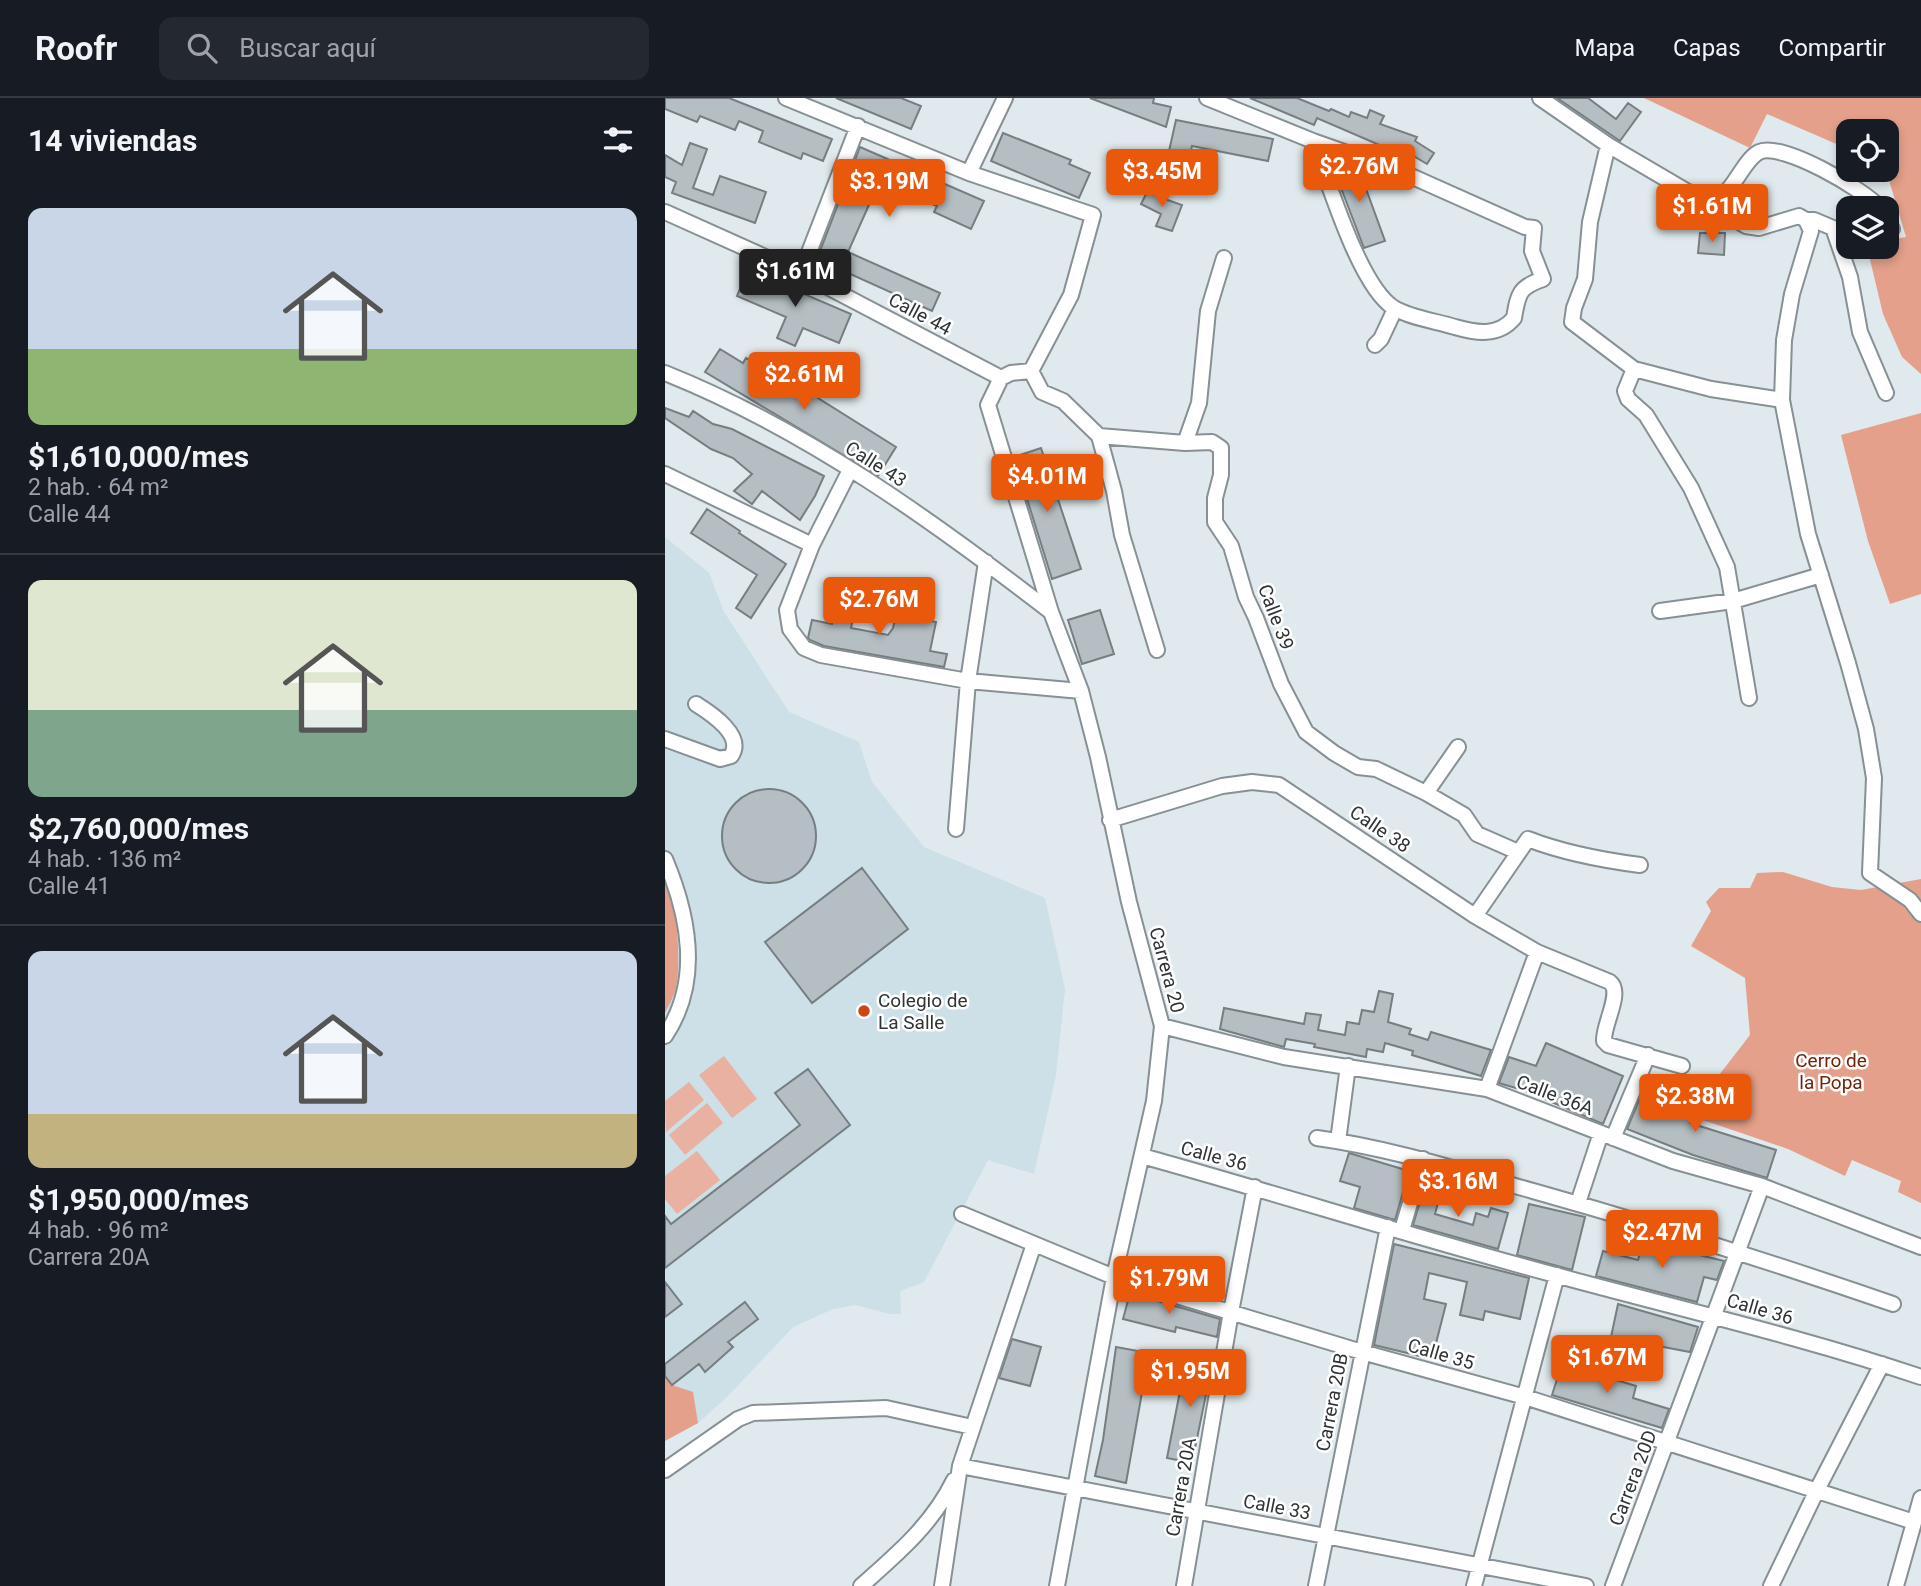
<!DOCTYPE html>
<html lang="es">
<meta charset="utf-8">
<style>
body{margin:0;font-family:Roboto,sans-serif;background:#242831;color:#f1f3f6;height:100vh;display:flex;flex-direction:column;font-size:26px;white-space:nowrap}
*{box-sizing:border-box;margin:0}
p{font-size:23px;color:#9ea1a6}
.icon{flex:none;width:38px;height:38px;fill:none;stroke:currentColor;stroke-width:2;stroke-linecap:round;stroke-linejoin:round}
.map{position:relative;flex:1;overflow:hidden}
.details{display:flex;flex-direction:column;background:#171b24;width:665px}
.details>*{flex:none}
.tools{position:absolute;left:1171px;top:21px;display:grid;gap:14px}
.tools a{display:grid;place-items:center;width:63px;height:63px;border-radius:14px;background:#171b24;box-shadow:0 4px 10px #0003;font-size:35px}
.price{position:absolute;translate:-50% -60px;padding:0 16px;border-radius:7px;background:#ea580c;color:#fff;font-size:23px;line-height:46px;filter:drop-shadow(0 2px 4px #0008)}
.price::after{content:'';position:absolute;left:50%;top:42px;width:21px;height:16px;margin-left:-10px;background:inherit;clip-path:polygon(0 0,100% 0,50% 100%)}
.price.current{background:#222;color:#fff}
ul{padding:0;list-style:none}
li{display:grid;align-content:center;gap:14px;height:371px;padding:0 28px}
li+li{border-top:2px solid #363941}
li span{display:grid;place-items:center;height:217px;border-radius:14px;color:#555}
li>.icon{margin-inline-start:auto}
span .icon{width:126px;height:126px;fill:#fffc;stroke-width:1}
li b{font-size:30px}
h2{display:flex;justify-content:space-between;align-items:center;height:84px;padding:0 28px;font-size:30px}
header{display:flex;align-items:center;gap:42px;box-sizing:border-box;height:98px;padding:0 35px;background:#171b24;border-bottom:2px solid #363941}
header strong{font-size:33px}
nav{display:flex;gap:38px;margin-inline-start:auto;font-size:24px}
.search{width:490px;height:63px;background:#242831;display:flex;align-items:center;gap:18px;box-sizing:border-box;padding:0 24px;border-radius:14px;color:#9ea1a6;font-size:26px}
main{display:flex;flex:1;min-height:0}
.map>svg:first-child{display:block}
.built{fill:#cddfe7}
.green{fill:#e8b1a1}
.forest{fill:#e4a08b}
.building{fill:#b5bec2;stroke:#767e82;stroke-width:2}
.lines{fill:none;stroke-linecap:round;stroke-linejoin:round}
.minor-casing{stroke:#879094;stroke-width:18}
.minor{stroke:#fff;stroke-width:14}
.poi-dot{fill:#cd4515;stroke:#fff;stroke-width:2.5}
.labels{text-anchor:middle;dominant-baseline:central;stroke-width:5;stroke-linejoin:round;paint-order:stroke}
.street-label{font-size:19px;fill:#2f3334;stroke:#fff}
.poi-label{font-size:19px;fill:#2f3334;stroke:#fff;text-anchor:start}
.park-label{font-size:19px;fill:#732307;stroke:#fff}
</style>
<header>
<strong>Roofr</strong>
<div class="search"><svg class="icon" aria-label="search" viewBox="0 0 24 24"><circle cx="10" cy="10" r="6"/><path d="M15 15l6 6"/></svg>Buscar aquí</div>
<nav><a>Mapa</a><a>Capas</a><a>Compartir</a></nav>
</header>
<main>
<section class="details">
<h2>14 viviendas<svg class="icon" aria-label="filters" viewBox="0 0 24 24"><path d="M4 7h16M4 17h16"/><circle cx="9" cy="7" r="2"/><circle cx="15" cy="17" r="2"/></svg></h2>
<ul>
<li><span style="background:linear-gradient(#c9d6e8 65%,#8fb573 0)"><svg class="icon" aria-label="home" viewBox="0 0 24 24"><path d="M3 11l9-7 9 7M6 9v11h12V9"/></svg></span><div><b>$1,610,000/mes</b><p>2 hab. · 64 m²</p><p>Calle 44</p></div></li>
<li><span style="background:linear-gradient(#dfe7d0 60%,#7fa58c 0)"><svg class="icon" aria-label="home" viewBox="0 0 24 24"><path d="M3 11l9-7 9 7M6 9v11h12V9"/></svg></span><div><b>$2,760,000/mes</b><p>4 hab. · 136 m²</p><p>Calle 41</p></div></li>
<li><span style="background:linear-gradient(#c9d6e8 75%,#c2b280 0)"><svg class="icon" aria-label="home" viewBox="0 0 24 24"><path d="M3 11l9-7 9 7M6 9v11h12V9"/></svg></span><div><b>$1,950,000/mes</b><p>4 hab. · 96 m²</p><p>Carrera 20A</p></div></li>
</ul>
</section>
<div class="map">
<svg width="1256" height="1488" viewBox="0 0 1256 1488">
<rect width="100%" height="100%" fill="#e0e9ed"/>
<!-- built -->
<path class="built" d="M0,439L44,475L59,514L124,614L194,644L207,684L259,749L380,800L400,891L391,977L369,1076L323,1062L259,1184L235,1193L236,1216H225L190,1207L168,1211L128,1229L63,1298L33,1325L0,1343Z"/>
<!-- green -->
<path class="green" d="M59,958L92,1001L67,1020L34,977Z
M24,984L39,1002L1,1034L0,1003Z
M42,1005L58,1025L20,1057L4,1037Z
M32,1053L55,1082L12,1116L0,1101V1078Z"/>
<!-- forest -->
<path class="forest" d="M979,0H1256V276L1237,259L1218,216L1202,149H1222V142L1241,139L1221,72L1222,33H1183V51L1102,16L1085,50Z
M1256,315V496L1225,506L1203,443L1176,337Z
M1118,774L1167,789L1196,792L1256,781V1105L1233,1094L1236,1083L1187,1062L1180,1078L1123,1051L1038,1022L1051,981L1085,937L1080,880L1026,848L1046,813L1041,804L1054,790H1085L1092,775Z
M0,782C13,804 16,864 11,890C9,898 4,907 0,915Z
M0,1278L7,1287L28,1294L33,1325L0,1343Z"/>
<!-- building -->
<path class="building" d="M0,0H64L167,41L158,63L138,55L136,61L94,44L98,33L74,23L70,32L35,18L32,24L0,11Z
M171,0H236L256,8L246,31Z
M425,0H489L488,5L506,9L501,29Z
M585,0H632L664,13L666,11L684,19L686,14L702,20L705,12L719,18L715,26L752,39L750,43L769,55L762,66L745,56L744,58L719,49L652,20L649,27Z
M892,0H923L951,21L963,5L976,14L955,43Z
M511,22L608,41L603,63L527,48L525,57L504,53Z
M338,35L406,62L404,66L425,75L414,100L326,63Z
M25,45L42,51L28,90L48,97L55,78L101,94L90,125L7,95L11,84L0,79V57L17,67Z
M195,49L319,103L306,131L269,114L272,108L250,99L247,106L213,91L207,100L183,154L275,195L267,213L152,161Z
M681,65L693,69L720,143L699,150L668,69Z
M485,88L497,94L494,99L517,107L507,133L491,128L496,116L476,106Z
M1035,135H1060L1059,157L1033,155Z
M83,172L186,216L174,245L138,230L130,248L112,240L121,219L72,198Z
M55,251L78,265L81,260L99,271L97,274L128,294L132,287L231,349L213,378L40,274Z
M0,310L24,319L28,313L48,326L67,331L159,378L150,398L135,422L97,393L87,406L69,393L87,376L68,360L46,351L0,320Z
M376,350L416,471L387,481L349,359Z
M42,411L75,433L74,435L121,466L86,520L71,510L92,477L26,435Z
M172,501L191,504L186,530L223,537L228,530L231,517L271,524L265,553L282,556L279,569L159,548L145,542L143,540L147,522L167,526Z
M435,512L449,556L417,566L403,522Z
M57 738a47 47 0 1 1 94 0a47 47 0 1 1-94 0Z
M197,770L243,831L147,905L100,844Z
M714,893L728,896L723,924L746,931L744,936L763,942L766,934L826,952L816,978L747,957L748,953L720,945L718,954L702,951L701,959L649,949L650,946L621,941L619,949L555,931L559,910L639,926L641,915L656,917L653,932L680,937L682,924L694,926L697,912L709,914Z
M881,945L958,978L938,1026L861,993L834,985L844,959L871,968Z
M143,971L185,1027L0,1170V1118L6,1126L135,1027L110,995Z
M980,988L1031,1007L1025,1025L1111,1052L1102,1080L1028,1057L962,1031Z
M684,1055L744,1073L730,1122L689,1110L695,1089L675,1083Z
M763,1077L779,1082L770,1116L808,1127L811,1115L823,1119L826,1110L843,1115L833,1151L748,1127Z
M864,1106L920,1119L907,1172L852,1157Z
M978,1143L1059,1163L1052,1182L1039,1179L1032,1204L931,1178L938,1153L973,1162Z
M729,1146L864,1180L855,1221L820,1213L818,1222L795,1217L802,1184L764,1175L759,1201L781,1206L767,1261L709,1247Z
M0,1184L17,1206L0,1219Z
M465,1195L555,1221L552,1239L511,1229L510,1234L458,1221Z
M80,1204L93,1221L63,1244L68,1249L40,1274L34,1266L7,1287L0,1278V1266Z
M953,1206L1033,1229L1025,1254L946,1239Z
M347,1241L376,1249L365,1288L334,1280Z
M451,1249L484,1255L461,1385L430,1378L438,1342Z
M522,1257L548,1262L527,1365L502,1360Z
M921,1263L940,1269L938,1278L971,1288L968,1300L1004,1311L997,1330L887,1297L895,1272L916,1278Z"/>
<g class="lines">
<defs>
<path id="minor" d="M121,0L304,75L428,117L406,197L366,273
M542,0L648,43L739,75L860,129L869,130L867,153L878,181C854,189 853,196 849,220C833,239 811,235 790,229C771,223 746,220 729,210C694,188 664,84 648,43
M875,0L943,47L1081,128L1094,130L1134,118L1141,122L1146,133L1127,196L1119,242L1117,302L1143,436L1183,565L1201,631L1209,680L1205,775L1245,802L1256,816
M943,47L925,124L920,181L909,210L907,224L969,271L1046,291L1117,302
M304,75L340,0
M1047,107C1052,102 1058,97 1063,92C1073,81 1082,60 1094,54C1116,43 1200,92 1215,110
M0,114L136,175L336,280
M1222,121L1227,131
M1141,122H1149L1168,130L1185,179L1195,234L1221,295
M136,175L193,28
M710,247L716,241L730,211
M969,271L960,293L963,301L981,317L1026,390L1062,469L1084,600
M0,275C140,331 267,422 386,514
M336,280L323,307L386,514L416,593L433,659L464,804L497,928L489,1003L449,1179L392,1488
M336,280L346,275L366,273L377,294L398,303L434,338L449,393L457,437L492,552
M434,338L520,345L547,344L556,350V377L550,400V424L566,448L581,499L591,520L616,586L641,634L669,655L693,669L711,671L761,695L799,717L812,736L853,754
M520,345L534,305L543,213L559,160
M185,372L147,447L122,512L125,531L139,550L156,557L303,583L416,593
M0,376L147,447
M995,513L1068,503L1156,477
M0,641L55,661L66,658C80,638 47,616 31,606
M761,695L793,649
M445,722L557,688L587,684L614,687L810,818L872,854L945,884C958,895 938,926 939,943L943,947L1017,968
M291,731L303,583L321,464
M0,761C24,818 37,883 0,938
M810,818L863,741C899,755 936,762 975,767
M497,928L619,959L822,991L1008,1063L1097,1088L1256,1149
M822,991L872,854
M652,1040C725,1050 797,1073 868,1093C989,1127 1109,1165 1228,1206
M948,1040L983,957
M673,1043L683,968
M477,1058C617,1097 755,1141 894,1178C1015,1211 1137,1239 1256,1279
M913,1105L936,1035
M297,1116L449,1179L697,1254L860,1299L1249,1424
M737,1132L758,1061
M295,1368L921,1488
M0,1372L73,1321L88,1315L221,1310L307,1329
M196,1488C232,1456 267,1427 289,1382
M277,1488L295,1368L369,1146
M519,1488L566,1214L590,1089
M651,1488L723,1129
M809,1488L892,1177
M948,1488L1097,1088
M1106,1488L1152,1392L1217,1266
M1231,1488L1256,1400"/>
</defs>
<!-- minor casing -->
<use href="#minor" class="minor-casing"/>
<!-- minor -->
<use href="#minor" class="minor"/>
</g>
<!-- markers -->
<circle class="poi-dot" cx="199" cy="913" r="7"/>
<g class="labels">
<!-- street labels -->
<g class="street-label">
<text transform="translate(255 216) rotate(28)">Calle 44</text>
<text transform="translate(211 366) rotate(32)">Calle 43</text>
<text transform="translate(611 519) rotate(69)">Calle 39</text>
<text transform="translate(715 731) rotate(34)">Calle 38</text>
<text transform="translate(502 872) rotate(75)">Carrera 20</text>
<text transform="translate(890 997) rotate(21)">Calle 36A</text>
<text transform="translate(549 1058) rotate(15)">Calle 36</text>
<text transform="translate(1095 1211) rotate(16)">Calle 36</text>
<text transform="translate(776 1256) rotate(16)">Calle 35</text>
<text transform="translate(667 1304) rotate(-79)">Carrera 20B</text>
<text transform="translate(968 1380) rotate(-69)">Carrera 20D</text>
<text transform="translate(516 1389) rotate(-80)">Carrera 20A</text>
<text transform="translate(612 1409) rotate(11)">Calle 33</text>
</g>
<!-- poi labels -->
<g class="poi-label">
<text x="213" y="902">Colegio de<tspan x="213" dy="22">La Salle</tspan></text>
</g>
<!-- park labels -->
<g class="park-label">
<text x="1166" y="962">Cerro de<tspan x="1166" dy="22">la Popa</tspan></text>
</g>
</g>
</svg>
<div class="tools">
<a><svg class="icon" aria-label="locate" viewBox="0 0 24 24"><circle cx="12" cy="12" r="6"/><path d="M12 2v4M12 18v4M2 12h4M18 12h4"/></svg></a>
<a><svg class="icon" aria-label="layers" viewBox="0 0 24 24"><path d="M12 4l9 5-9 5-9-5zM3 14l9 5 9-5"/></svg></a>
</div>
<b class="price" style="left:694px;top:106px">$2.76M</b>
<b class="price" style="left:497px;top:111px">$3.45M</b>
<b class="price" style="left:224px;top:121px">$3.19M</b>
<b class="price" style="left:1047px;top:146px">$1.61M</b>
<b class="price current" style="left:130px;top:211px">$1.61M</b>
<b class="price" style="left:139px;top:314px">$2.61M</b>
<b class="price" style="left:382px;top:416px">$4.01M</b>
<b class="price" style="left:214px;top:539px">$2.76M</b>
<b class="price" style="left:1030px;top:1036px">$2.38M</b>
<b class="price" style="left:793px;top:1121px">$3.16M</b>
<b class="price" style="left:997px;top:1172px">$2.47M</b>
<b class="price" style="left:504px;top:1218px">$1.79M</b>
<b class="price" style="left:942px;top:1297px">$1.67M</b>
<b class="price" style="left:525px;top:1311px">$1.95M</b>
</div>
</main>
